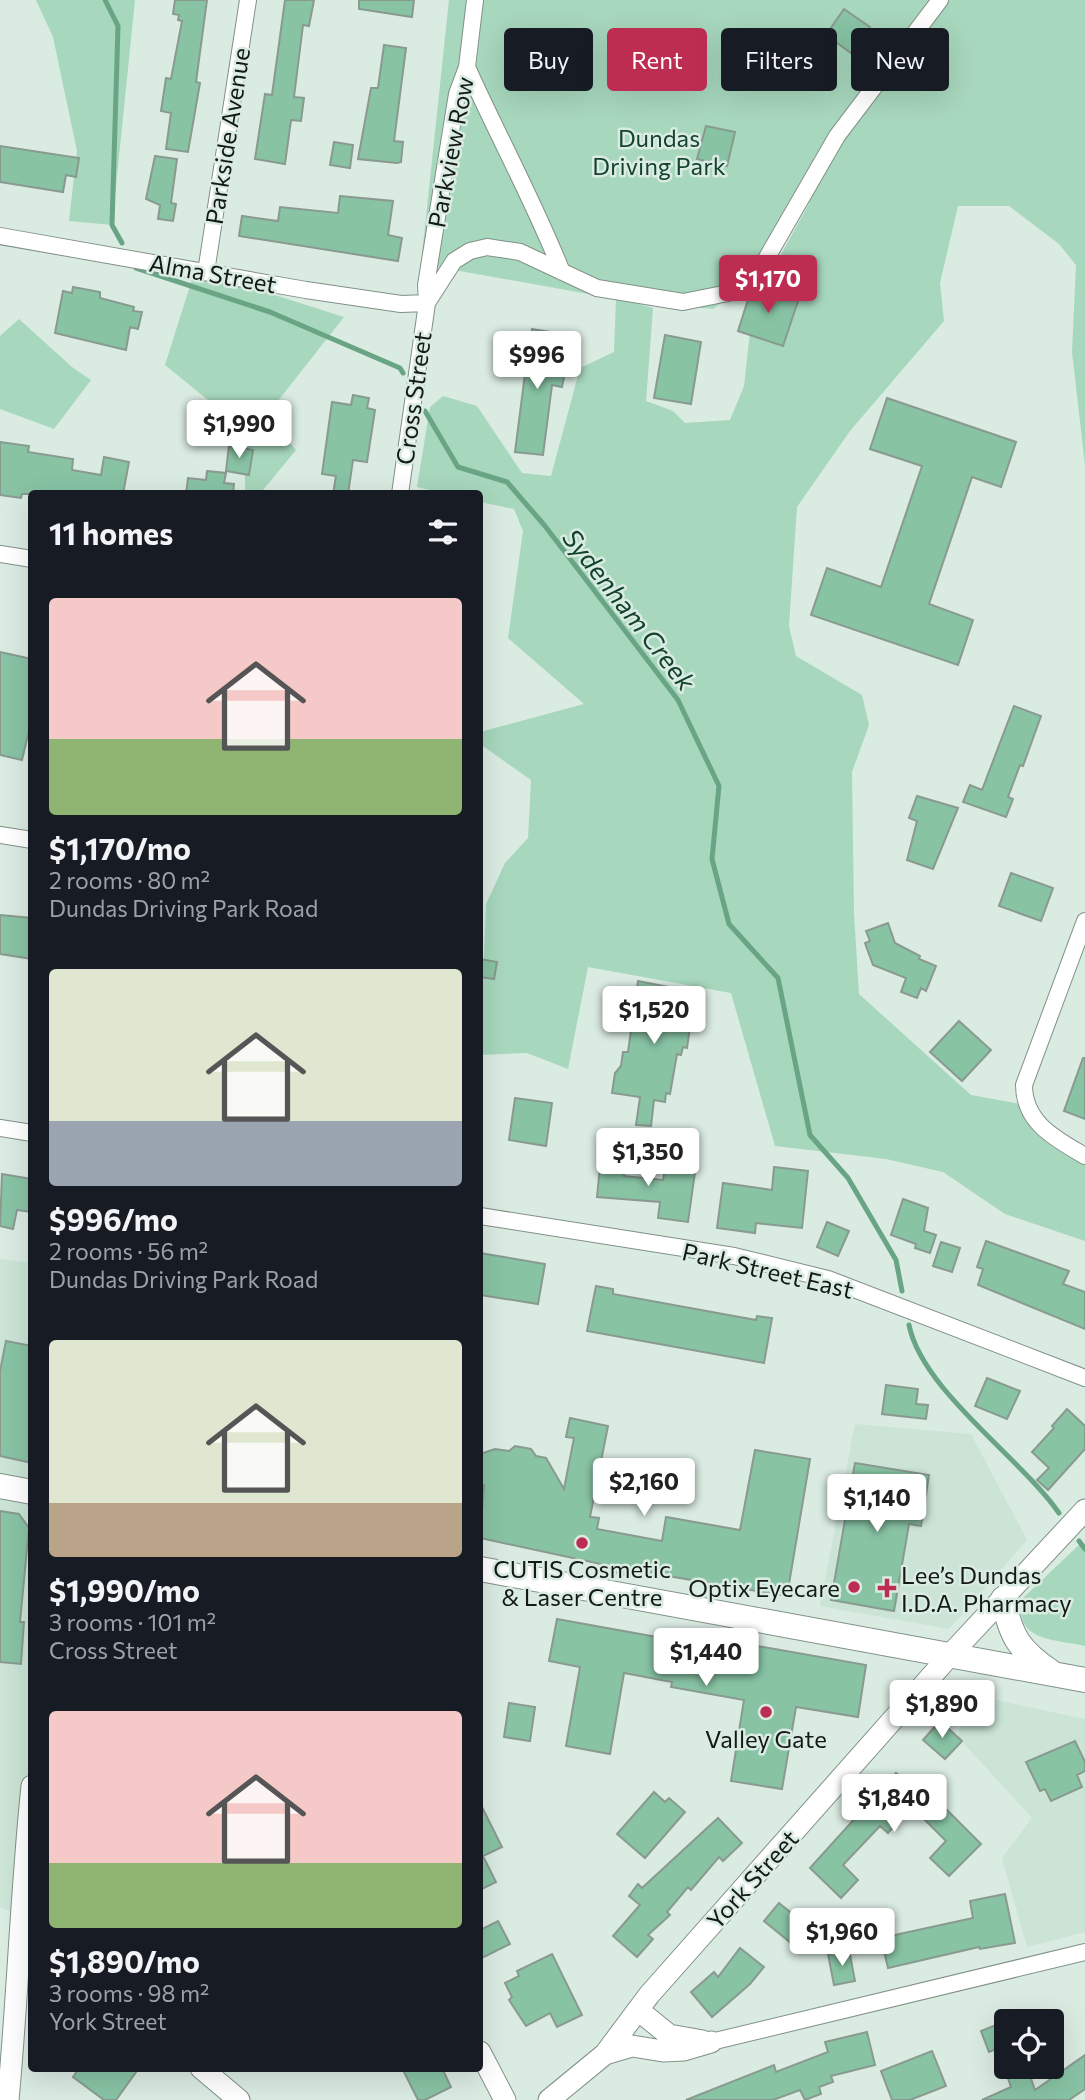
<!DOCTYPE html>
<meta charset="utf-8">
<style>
body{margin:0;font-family:Commissioner,sans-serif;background:#242831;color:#f1f3f6;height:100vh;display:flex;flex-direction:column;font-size:26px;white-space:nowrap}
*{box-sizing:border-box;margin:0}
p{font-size:23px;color:#9ea1a6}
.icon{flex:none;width:38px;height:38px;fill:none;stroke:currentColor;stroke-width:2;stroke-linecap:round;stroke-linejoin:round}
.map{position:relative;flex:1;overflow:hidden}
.side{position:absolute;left:28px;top:490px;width:455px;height:1582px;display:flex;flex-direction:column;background:#171b24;border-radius:7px;box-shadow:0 7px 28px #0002}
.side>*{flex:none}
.guide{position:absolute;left:504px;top:28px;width:476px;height:63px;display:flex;gap:14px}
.buttons{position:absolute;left:994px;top:2009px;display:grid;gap:14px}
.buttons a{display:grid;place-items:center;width:70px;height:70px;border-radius:7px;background:#171b24;box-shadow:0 7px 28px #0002;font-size:35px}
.price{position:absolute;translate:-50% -60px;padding:0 16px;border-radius:7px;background:#fff;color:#222;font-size:23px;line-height:46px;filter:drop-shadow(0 2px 4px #0008)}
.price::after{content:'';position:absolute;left:50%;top:42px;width:21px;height:16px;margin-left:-10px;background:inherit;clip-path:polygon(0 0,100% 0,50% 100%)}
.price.current{background:#bd2d52;color:#fff}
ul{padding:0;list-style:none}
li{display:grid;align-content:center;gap:14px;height:371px;padding:0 21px}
li span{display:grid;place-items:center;height:217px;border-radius:7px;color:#555}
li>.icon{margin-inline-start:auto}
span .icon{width:126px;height:126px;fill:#fffc;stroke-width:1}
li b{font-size:30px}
h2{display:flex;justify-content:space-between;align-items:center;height:84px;padding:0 21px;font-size:30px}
.pill{padding:0 24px;border-radius:7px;background:#171b24;box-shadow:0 7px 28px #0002;font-size:24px;line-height:63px}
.pill.current{background:#bd2d52;color:#fff}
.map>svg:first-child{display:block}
.built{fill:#cbe4d6}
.green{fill:#a7d7bd;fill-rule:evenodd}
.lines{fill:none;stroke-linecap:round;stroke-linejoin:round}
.stream{stroke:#69a485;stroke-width:5}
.building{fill:#88c3a4;stroke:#899a90;stroke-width:2}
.street-casing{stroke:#819188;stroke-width:18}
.secondary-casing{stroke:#819188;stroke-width:23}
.primary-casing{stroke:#819188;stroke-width:26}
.street{stroke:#fff;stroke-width:16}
.secondary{stroke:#fff;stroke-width:21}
.primary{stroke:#fff;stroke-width:24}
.poi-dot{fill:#bd2d52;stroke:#daebe2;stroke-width:2.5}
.labels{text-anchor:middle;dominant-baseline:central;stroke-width:5;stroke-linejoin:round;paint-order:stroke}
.street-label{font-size:24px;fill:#131916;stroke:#daebe2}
.park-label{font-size:24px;fill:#14442f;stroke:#daebe2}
.poi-label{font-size:24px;fill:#131916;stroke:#daebe2}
.water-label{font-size:26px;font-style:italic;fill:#11422d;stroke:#daebe2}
</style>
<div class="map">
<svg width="1085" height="2100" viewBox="0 0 1085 2100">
<rect width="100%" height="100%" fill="#daebe2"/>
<!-- built -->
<path class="built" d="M0,1259L32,1263L31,1920L0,1907Z
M855,1424L971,1434L1027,1540L949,1629L820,1606Z
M968,1694L1085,1719V1932L1027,1947L1002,1858L1032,1818L958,1737Z"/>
<!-- green -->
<path class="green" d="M36,0H135L112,225L69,221L77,151L53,37Z
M449,0H1085V465L1072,352L1076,265L1059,244L1009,206H958L940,283L944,321L850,431L797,507L789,626L796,656L862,695L869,725L852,772L854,913L859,994L971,1095L1027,1105L1052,1131L1085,1147V1241L1005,1214L943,1172L886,1159L775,1146L731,993L588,967L568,1069L527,1053L480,1055L486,904L505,863L528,838L531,780L480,744V732L584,704L508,638L523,531L514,509L480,502V494L441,493L417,487L430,407L443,396L477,406L522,473L551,476L580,368L614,352L616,299L421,264ZM811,200L762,289L751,323L744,386L730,420L685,423L673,411L646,401L653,308L625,300L713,309L757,276Z
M195,270L344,317L266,416L296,450L263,490H245V440L235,422L165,365Z
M19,319L72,367L91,380L54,429L0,409V336Z
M1081,1543L1085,1547V1646C1054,1639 1014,1642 1022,1599Z"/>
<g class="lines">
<!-- stream -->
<path class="stream" d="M105,0L118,26L112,225L122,243
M136,268L270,312L400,368L403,373
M425,411L458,467L507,482L545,526L678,700L719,786L712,859L729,924L778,978L810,1135L848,1178L896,1260L902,1291
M909,1325C922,1390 1020,1457 1059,1513
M1079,1541L1085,1549"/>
</g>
<!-- building -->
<path class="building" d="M175,0H207L196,82L200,83L188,152L166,149L171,113L161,111L166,78L171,79L182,21L178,20L179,15L173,14Z
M285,0H314L309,26L303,25L294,97L304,98L301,121L291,120L285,164L255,159L265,94L272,95Z
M359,0H414L412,17L359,9Z
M844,9L870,27L851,53L826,35Z
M384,45L406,48L394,141L403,142L401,162L397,163L358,159L371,88H378Z
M706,126L735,132L727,166L697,159Z
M334,142L353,145L350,168L330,165Z
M0,146L79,158L76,177L66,175L63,192L0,182Z
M155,156L177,159L171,203L176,204L173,221L158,219L160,205L146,199Z
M340,196L393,201L388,235L402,238L398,261L239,236L242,216L278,221L280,207L338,213Z
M758,285L799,298L783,346L738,331L751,290Z
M73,287L100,292V298L134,307L133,311L142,312L138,329L130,327L126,350L55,333L63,291L72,293Z
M532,329L557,333L552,363L566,366L562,387L552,385L543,455L515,452L525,374L519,373L526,338L531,339Z
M665,335L701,342L691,404L654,398Z
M353,395L369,398L367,408L375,410L367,462L353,460L348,494H333L336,476L322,474L332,402L351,405Z
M887,398L1016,442L1001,487L972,477L929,604L973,620L958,665L811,615L827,568L881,587L922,466L870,449Z
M0,442L29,446L28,452L73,459L72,470L101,475L104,457L129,462L123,494H22L21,498L0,495Z
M229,446L253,450L249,475L226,471Z
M207,471L226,473L224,483L234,484L233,494H186L188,478L206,480Z
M0,652L32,659V718L22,760L0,755Z
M1014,706L1041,716L1023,766L1020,765L1008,797L1013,799L1006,817L963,802L970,785L982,790Z
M917,796L958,808L933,869L907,860L917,821L909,818Z
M1011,873L1053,888L1041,921L999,906Z
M0,915L32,918V959L0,954Z
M888,923L895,943L920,956L919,959L936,966L926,991L921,988L917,998L901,992L906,978L873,965L865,943L870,941L866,931Z
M480,959L497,962L494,979L480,977Z
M638,981L695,992L687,1048L683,1047L681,1055L677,1054L670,1094L666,1093L665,1102L654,1100L651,1126L636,1125L640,1097L612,1093L615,1073L621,1066L623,1052H628Z
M959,1021L991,1050L962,1081L930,1052Z
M1083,1058H1085V1119L1064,1111Z
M515,1098L552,1103L546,1146L509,1140Z
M601,1156L626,1158L624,1176L663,1180L665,1168L695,1172L688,1222L658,1218L660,1202L597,1197Z
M774,1167L808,1171L802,1228L756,1223L755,1233L717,1228L723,1183L772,1190Z
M2,1174L32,1179V1212L17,1210L13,1229L0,1226Z
M903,1199L928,1208L924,1231L936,1235L930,1253L915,1248L916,1244L891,1235Z
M827,1222L849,1231L838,1256L817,1247Z
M986,1241L1069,1271L1063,1284L1085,1292V1329L978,1285L983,1269L977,1267Z
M941,1242L960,1248L952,1272L933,1266Z
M480,1253L545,1264L538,1304L480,1295Z
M596,1286L613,1289V1294L756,1320L757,1316L772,1318L764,1363L587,1331Z
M6,1341L32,1346V1463L0,1456V1371Z
M987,1378L1020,1391L1007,1419L975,1406Z
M886,1385L918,1389L916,1404L928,1405L926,1419L882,1414Z
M1067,1409L1085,1426V1449L1048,1490L1037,1480L1049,1468L1032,1452L1054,1428L1052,1426Z
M570,1418L608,1426L590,1517L599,1518L597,1529L662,1541L666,1517L740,1530L755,1450L810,1459L787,1596L632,1570L631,1576L609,1572L610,1566L480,1538L484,1485H480V1454L495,1449L509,1451L515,1446L531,1449L536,1456L546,1458L564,1489L574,1438L566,1437Z
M855,1463L929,1475L921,1526L909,1524L894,1611L831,1600Z
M0,1511L19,1514L29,1528L20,1622H24L21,1664L0,1662Z
M557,1619L679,1641L681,1634L717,1639L866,1665L858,1717L796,1707L782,1789L731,1781L744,1700L671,1687L672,1682L624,1673L610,1754L566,1746L580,1667L549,1661Z
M509,1703L535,1707L530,1741L504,1737Z
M940,1721L962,1741L945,1759L923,1740Z
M1075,1741L1085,1762V1771L1077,1775L1082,1787L1051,1801L1045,1789L1040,1791L1026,1762Z
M896,1773L942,1811L945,1808L981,1844L949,1876L930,1858L946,1841L917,1812L915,1814L909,1809L888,1833L880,1826L843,1865L858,1880L841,1898L810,1868Z
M654,1792L665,1802L669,1798L685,1812L645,1858L617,1834Z
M480,1803L502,1847L483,1856L496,1882L480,1890Z
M718,1818L742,1843L723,1861L719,1857L691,1890L688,1887L667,1912L670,1915L648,1935L653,1939L637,1957L613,1936L640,1905L629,1896L638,1884L642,1888Z
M1005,1894L1015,1943L980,1949L979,1947L888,1968L881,1938L973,1918L970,1901Z
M779,1903L806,1925L791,1943L764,1921Z
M498,1921L510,1944L480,1959V1930Z
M740,1948L764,1967L750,1984L712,2017L691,1992L714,1972L718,1977Z
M849,1950L855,1981L834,1985L828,1954Z
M552,1954L582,2015L557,2027L550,2013L526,2026L509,2000L512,1997L505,1983L519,1976L517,1971Z
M1006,2021V2045L989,2052L981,2031Z
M867,2032L875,2065L831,2076L833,2082L819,2087L821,2094L805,2100L800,2090L773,2100H686L774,2065L776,2072L828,2052L825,2042Z
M932,2051L946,2086L910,2100H892L881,2071Z
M1085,2055V2089L1069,2100H982L1011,2087L1004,2067H1027L1035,2090Z
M79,2068H139L116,2100H104L73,2077Z
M402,2068H442L451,2087L425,2100H418Z"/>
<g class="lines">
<defs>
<path id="street" d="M467,67C498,136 534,202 562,272
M0,236L306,290L401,304L427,303
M206,272L248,0
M427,303L454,261L470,251L487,247L520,252L597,288L683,302L728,293L758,273L837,136L940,0
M400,494L427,303L426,285L457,94L467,67L475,0
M0,554L32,559
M0,835L32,840
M1085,921L1024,1085C1024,1123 1056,1139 1085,1156
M0,1128L32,1133
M480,1216L734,1256L828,1279L1085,1378
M711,2042L1085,1952"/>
<path id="secondary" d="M638,2010L669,2035L703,2041
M480,2052L505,2100
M605,2054L632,2046L663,2051L684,2050L711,2042
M201,2068L239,2100
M8,2100C18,1995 21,1891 32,1786
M549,2100L605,2054L649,1995L951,1654L1085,1510"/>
<path id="primary" d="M0,1486L32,1492
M480,1569L1085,1680
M1003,1599C1011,1637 1019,1650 1051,1672"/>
</defs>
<!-- street casing -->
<use href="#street" class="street-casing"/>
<!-- secondary casing -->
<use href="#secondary" class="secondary-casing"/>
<!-- primary casing -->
<use href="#primary" class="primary-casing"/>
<!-- street -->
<use href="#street" class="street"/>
<!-- secondary -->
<use href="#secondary" class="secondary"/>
<!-- primary -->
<use href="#primary" class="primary"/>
</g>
<!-- markers -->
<g class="poi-dot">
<circle cx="582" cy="1543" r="7"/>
<circle cx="854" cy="1587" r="7"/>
<path d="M883.5 1577.5h7v7h7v7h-7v7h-7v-7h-7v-7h7z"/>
<circle cx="766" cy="1712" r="7"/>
</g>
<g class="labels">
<!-- street labels -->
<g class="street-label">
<text transform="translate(227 136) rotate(-81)">Parkside Avenue</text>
<text transform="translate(450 152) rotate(-79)">Parkview Row</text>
<text transform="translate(213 273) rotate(10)">Alma Street</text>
<text transform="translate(413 398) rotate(-82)">Cross Street</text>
<text transform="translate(768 1270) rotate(13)">Park Street East</text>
<text transform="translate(752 1879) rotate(-48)">York Street</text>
</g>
<!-- park labels -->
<g class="park-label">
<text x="659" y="137">Dundas<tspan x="659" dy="28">Driving Park</tspan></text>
</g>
<!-- poi labels -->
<g class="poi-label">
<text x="582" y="1568">CUTIS Cosmetic<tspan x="582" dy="28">&amp; Laser Centre</tspan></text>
<text x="901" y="1574" text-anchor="start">Lee’s Dundas<tspan x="901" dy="28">I.D.A. Pharmacy</tspan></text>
<text x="840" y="1587" text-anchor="end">Optix Eyecare</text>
<text x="766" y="1738">Valley Gate</text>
</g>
<!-- water labels -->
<g class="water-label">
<text transform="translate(630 609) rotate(52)">Sydenham Creek</text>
</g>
</g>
</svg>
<div class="buttons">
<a><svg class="icon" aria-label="locate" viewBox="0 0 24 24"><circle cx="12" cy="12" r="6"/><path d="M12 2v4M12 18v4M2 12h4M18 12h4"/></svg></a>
</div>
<b class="price current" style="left:768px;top:315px">$1,170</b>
<b class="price" style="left:537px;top:391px">$996</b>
<b class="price" style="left:239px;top:460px">$1,990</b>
<b class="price" style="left:654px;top:1046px">$1,520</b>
<b class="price" style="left:648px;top:1188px">$1,350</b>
<b class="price" style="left:644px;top:1518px">$2,160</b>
<b class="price" style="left:877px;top:1534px">$1,140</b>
<b class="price" style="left:706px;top:1688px">$1,440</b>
<b class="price" style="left:942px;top:1740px">$1,890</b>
<b class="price" style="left:894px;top:1834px">$1,840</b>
<b class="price" style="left:842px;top:1968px">$1,960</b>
<div class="guide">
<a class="pill">Buy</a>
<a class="pill current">Rent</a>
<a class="pill">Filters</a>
<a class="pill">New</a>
</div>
<section class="side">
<h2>11 homes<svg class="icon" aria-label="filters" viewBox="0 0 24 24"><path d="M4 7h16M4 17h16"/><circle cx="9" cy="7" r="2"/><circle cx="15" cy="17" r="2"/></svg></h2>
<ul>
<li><span style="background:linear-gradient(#f6c9c9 65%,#8fb573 0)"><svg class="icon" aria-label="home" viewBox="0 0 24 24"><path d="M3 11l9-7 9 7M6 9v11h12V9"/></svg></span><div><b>$1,170/mo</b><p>2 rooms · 80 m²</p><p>Dundas Driving Park Road</p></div></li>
<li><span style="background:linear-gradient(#dfe7d0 70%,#9aa5b1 0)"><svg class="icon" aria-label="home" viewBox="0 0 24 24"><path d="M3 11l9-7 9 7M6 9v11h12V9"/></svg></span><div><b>$996/mo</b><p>2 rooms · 56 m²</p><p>Dundas Driving Park Road</p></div></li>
<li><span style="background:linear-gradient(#dfe7d0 75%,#b9a48a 0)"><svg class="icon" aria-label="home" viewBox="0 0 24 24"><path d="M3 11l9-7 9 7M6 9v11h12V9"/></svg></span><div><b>$1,990/mo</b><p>3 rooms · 101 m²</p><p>Cross Street</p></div></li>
<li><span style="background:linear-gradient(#f6c9c9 70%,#8fb573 0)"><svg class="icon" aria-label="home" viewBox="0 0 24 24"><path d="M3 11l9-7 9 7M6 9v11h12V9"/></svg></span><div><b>$1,890/mo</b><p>3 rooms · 98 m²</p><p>York Street</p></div></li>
</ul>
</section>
</div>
